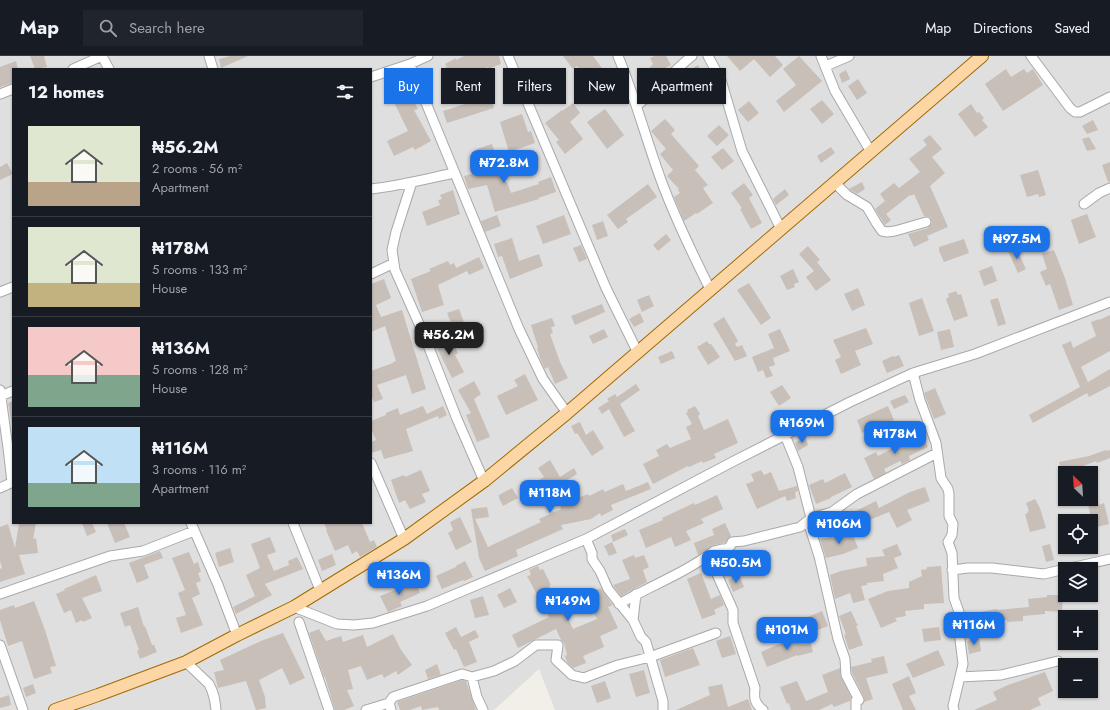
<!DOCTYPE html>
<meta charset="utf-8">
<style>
body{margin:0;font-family:Jost,sans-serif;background:#20242c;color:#f1f3f6;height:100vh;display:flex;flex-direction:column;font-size:15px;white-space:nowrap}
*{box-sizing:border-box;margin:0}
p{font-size:13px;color:#9ea1a6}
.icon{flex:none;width:22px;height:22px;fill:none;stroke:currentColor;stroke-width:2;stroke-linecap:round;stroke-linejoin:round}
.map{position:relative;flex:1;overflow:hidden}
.details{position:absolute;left:12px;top:12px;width:360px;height:456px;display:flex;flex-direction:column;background:#171b24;border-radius:0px;box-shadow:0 1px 3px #0004}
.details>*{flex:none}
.guide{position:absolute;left:384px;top:12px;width:380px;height:36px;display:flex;gap:8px}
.needle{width:26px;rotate:335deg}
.controls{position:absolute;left:1058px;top:410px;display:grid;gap:8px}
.controls a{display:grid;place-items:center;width:40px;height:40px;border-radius:0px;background:#171b24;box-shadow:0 1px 3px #0004;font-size:20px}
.price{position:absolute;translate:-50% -34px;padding:0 9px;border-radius:8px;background:#1a73e8;color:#fff;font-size:13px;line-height:26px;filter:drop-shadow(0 1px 2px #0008)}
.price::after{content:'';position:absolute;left:50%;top:24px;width:12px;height:9px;margin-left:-6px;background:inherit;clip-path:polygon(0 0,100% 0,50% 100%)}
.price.active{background:#222;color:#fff}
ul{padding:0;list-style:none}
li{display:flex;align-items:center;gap:12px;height:100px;padding:0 16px}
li+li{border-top:1px solid #363941}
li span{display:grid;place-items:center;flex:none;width:112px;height:80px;border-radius:0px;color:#555}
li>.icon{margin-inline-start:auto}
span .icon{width:48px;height:48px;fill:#fffc;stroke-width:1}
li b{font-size:17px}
h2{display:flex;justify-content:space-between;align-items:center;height:48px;padding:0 16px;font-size:17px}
.tag{padding:0 14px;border-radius:0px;background:#171b24;box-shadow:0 1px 3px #0004;font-size:14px;line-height:36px}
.tag.active{background:#1a73e8;color:#fff}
header{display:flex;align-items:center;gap:24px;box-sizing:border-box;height:56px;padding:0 20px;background:#171b24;border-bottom:1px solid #363941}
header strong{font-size:19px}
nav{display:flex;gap:22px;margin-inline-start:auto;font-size:14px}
.search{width:280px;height:36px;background:#20242c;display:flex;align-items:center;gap:10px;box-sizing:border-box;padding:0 14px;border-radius:0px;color:#9ea1a6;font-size:15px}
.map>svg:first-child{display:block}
.residential{fill:#e0dfdf;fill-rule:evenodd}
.building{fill:#c7bfb8}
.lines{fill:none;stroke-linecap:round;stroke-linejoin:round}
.minor-casing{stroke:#a9a9a9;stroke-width:11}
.major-casing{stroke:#a06b00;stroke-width:14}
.minor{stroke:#fff;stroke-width:9}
.major{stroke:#fcd6a4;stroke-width:12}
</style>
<header>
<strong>Map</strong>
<div class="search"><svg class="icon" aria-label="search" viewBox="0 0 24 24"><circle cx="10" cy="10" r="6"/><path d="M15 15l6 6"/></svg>Search here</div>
<nav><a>Map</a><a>Directions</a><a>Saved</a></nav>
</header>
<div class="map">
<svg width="1110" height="654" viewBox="0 0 1110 654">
<rect width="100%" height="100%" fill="#f2efe9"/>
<!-- residential -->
<path class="residential" d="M0,0H1110V654H555L539,613L494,654H0ZM13,13H371V467H13ZM1065,417H1091V443H1065ZM1065,465H1091V491H1065ZM1065,513H1091V539H1065ZM1065,561H1091V587H1065ZM1065,609H1091V635H1065Z"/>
<!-- building -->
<path class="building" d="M30,0H44L47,11L35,13Z
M230,0H248L221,12L219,3Z
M464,0H499L501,8L488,13V11L467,20L466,18L449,26L442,13L447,11L445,8L456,2V4Z
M563,0H593L602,12L599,14L602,18L590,27L577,10L573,13Z
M655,0H666L671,9L663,13L645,34L636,26L653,8L650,2Z
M727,0H775L783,9L770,21L754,3L740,15Z
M799,0L822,25L784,56L776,45L796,29L783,13Z
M16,5L18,13H13V27L0,31V11Z
M698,9L706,24L695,29L688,15Z
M1006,13L1011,21L1024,13L1027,17L1033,13L1043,29L1003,55L985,28Z
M846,14L850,23L842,27L839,18Z
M402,20L418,53L414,54L431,85L415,94L413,91L394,100L387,85L408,75L385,28Z
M858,23L867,37L857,44L848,30Z
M491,40L494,52L447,67L443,55Z
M822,44L834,58L822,68L810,53Z
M749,45L759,57L748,66L738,54Z
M573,47L580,57L570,66L583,83L565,98L556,86L559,84L545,67L562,54V55Z
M971,48L977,57L979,56L984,62L982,64L988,71L975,81L958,58Z
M605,53L624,79L607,93L587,66Z
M522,58L528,76L531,75L535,87L509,96L500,66Z
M665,63L675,74L671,78L699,110L695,114L708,129L703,132L713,147L697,158L696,157L684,165L674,141L680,137L678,134L679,133L667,120L673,114L660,98L666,93L651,75Z
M1093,64L1098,74L1087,78L1082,70Z
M719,69L729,79L717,90L707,80Z
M930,79L942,93L932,101L945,117L930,130L948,171L927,180L929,184L914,191L908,178L928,172L932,167L930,161L924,160L914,138L911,140L910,139L886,158L891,164L885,169L875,153L885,145L880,138L894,127L899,132L920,116L909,103L927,89L923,84Z
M1089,81L1096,93L1087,95L1082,83Z
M492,88L504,126H507L511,137L539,128L538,126L551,121L556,136L538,142L539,143L495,156L487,129L468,133L464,120L484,115L477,93Z
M831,91L835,97L821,107L817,100Z
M723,92L734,105L722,114L711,101Z
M1110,106V126H1108L1102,109Z
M7,107L13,118L0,124V111Z
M1038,114L1046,139L1039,141L1038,138L1027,141L1020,119Z
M862,126L865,133L857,138L849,133Z
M744,127L753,139L749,142L762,167L751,173L740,153L742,152L731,137Z
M648,128L657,141L626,163L628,166L618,173L607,159Z
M785,133L789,139L776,149L773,143Z
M453,134L460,158L427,170L422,156L440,149L438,144L442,143L440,139Z
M1087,158L1096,181L1079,188L1071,164Z
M497,159L501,170L485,176L481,165Z
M564,159L571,178L543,188L536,170Z
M603,165L608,180L597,184L592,169Z
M666,178L671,184L658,195L653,189Z
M512,182L519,205L539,198L543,210L510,223L502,200L498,201L494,188Z
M964,183L969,197L944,206L939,195V191Z
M581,189L587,203L579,206L573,192Z
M808,190L820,204L817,206L831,224L816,235L806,221L814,215L799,198Z
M1016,192L1026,213L1018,217L1008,195Z
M1054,194L1065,222L1073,249L1059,254L1050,228L1046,230L1040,216L1047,213L1042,198Z
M479,201L484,212L469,219L467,215L438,229L444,249L422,256L411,223L431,215L429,213L448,205L450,209L454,207L456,212Z
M992,210L997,225L984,230L979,215Z
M793,213L799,226L794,228L795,231L787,234L780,220Z
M384,223L391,242L376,249L381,261L402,254L426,333L412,338L406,319L377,329L383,343L374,346L371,339V314V315L393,307V306L396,305L385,270L371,276V228Z
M749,227L771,262L761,269L737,234Z
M858,232L865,249L852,255L844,238Z
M956,235L958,239L961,238L968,260L954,265L946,243L949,241L948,238Z
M649,239L654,250L642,256L637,244Z
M922,242L934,275L919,280L909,247Z
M998,242L1006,268L998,270L990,244Z
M602,248L605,256L575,269L571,260Z
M459,253L465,269L454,274L447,257Z
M640,257L644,266L634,271L629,263Z
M1110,259V295L1081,311L1088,326L1110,313V330L1089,341L1087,337L1033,367L1029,359L1080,331L1062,289L1071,285L1073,292L1096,280L1091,266L1099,263V264Z
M724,261L738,285L735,288L737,291L742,289L747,300L735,305L713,268Z
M552,262L555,270L551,271L553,277L550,278L560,306L568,322L555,328L548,311L545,313L541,305L537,292L538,291L531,269Z
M866,272L873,288L855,295L861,309L841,318L835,304L841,301L833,284Z
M604,273L608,281L593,288L589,280Z
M780,273L790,295L773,302L775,309L769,311L773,320L766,322L763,314L758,316L752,301L774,292L768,278Z
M950,273L954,291L941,294L937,276Z
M449,279L458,297L455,299L464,316L452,322L434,286Z
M707,285L709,288H711L720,301L708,309L697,291Z
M672,295L675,302L661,308L658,301Z
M899,299L904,310L887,317L882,305L893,300L894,301Z
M525,318L538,344L506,359L497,340L518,330L514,324Z
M474,325L481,338L474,343L490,381L477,386L466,359L471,357L458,334Z
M636,328L640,334L620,348L635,375L624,381L609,353L602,358L598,352L609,345L607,343L615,338L617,341Z
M782,329L791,342L779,350L770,336Z
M935,332L946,358L934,363L924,337Z
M905,339L909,346L894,353L890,345Z
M13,345V369H12L8,347Z
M423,350L427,358L443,350L447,359L439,363L438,360L406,373L413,395L384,403L381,394L371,397V386L376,384L371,372V365L386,359V357L398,352L400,359Z
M695,350L700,358L698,360L704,374L728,363L738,387L714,398L716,402L703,407L702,405L689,411L688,410L653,428L643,408L659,400L656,394L667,388L670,392L691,383L686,371L692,368L686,357L688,356L687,354Z
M888,350L894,364L862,377L857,364Z
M580,366L586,379L593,374L604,392L592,400L577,377L575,378L571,370Z
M921,376L928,391L909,400L910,404L902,408L900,405L884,413L886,417L874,423L864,402L876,396L878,400L893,392L892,390Z
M805,381L808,389L798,395L795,387Z
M1106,394L1107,395L1110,394V402L1097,407L1096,405L1083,410L1061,414L1059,406L1089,400Z
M550,404L560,421L574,412L577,418L564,426L575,443L588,438L589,440L603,433L605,436L623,428L626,435L648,426L651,433L611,449L613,454L601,460L600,457L591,463L561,469L563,473L516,494L518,500L485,515L479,502L471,453L487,451L489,461L475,463L488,491L541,466L539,463L561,453L559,444L553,434L530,448L522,434L544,421L538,412Z
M421,414L430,435L422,438L426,446L410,453L405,444L399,447L391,424L404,419L405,421Z
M761,414L764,419L771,416L779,435L797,430L798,435L795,436L796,442L787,445L785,440L757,453L746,428L754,425L751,418Z
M845,417L852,431L831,441V442L816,448L809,429L823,423L825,427Z
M925,431L930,445L907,454L912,464L897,472L889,456L867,465L870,470L856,477L848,459L876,445L879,452L910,436Z
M512,432L518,442L503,450L499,442V439Z
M717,439L723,453L701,463L704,467L686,475L691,484L675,491L671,481L646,492L639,474L663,464L662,462L694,447L695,449Z
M1035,443L1040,452L1046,472L1030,476L1025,458L1028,457L1027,456L1029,455L1026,447Z
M1098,445L1099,449L1104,447L1109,468L1093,472L1088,448Z
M460,461L472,486L456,494L448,477L453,474L450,466Z
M19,467H36L33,483L36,482L38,497L19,499L25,518L0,526V513L2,512L0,505V471L8,468L15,492Z
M82,467H92L96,476L87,480Z
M107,467H124L130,481L115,487Z
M324,467H362L370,486L374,484L377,491L360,501L357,495L352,498L348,489L335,495L326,474H327Z
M725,467L731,480L728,482L726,486L711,490L698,499L694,487L714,479L712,473Z
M625,473L628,479L613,486L611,479Z
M851,474L858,492L843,498L826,502L820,483L832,481V482Z
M270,481L276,496L267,499L274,515L289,509L288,505L297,501L303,513L265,528L272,539L236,558L233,551L255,540L246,519L260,512L251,488Z
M612,486L617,497L609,500L604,490Z
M897,488L902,499L894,502L898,512L883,518L884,525L867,527V529L861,530L865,544L853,547L850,537L835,543L830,519L841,515L867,510L866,502L885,500L882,494Z
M1050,488L1054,504L1046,506L1042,490Z
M230,492L234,506L219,511L215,497Z
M160,495L163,502L144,509L149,522L137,527L129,507Z
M189,496L194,508L198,506L201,516L198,517L201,525L196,527L200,538L192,542L203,569L181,577L176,562L186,559L178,537L185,534L172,502Z
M740,496L747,511L734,517L727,502Z
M332,498L336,509L322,515L318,504Z
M634,499L635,502L644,499L649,511L643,514L647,526L621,540L613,529L630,523L622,504Z
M465,505L473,521L464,525L463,524L442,533L436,520L456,511V510Z
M538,510L540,514L543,513L551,529L549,530L560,550L562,549L573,573L597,563L586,538L601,532L611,547L613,549L608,551L618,572L600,580L604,591L583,600L586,607L573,612L567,606L565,600L567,599L564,587L561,584L556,573L518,592L512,579L549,561L527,520L531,519L529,514Z
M941,510L944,547L924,548V553L905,555L906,560L895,562L897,565L881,572L868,543L888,535L909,532V526L922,520L921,514L927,513V511Z
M701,517L711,543L720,539L724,549L714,554L716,558L702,563L687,523Z
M96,519L102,535L82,542L92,562L83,566L82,564L76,567L71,554L64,557L56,538L65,534L64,533Z
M739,519L744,531L733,536L728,524Z
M415,526L420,537L400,546L402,550L388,556L380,540Z
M510,532L517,546L504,552L497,539Z
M1047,539H1063L1062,556L1045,555V558L1023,560V565L1007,566V564L982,568V566L964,567L965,558H980V556L997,553V554L1029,551L1028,543L1047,541Z
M483,540L489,559L475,562L470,544Z
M34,545L45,574L56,610L50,611L52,617L34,623L22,585L8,590L0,564V554L14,549L15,552Z
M138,551L144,571L145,570L152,589H154L157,596L140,603L137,595L139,594L130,569L125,571L120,557Z
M822,555L828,570L810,577L803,563Z
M851,555L858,570H856L863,589L849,594L844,579L846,578L839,560Z
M456,571L461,581L475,574L479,581L469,586L477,606L464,611L456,593L454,594L445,577Z
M939,571L941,584L924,586L922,573Z
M319,573L326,585L341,580L343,586L363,579L367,591L393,578L401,594L412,609L398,619L396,615L384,622L382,618L367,624L361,610L348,614L353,633L347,634L354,650L344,654H335L325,621H324L309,577Z
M283,577L305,622L290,629L282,612L259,624L265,641L266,652L257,654H256L246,625L218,632L214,616L224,614L220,604L261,585Z
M730,580L736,598L722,602L716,585Z
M809,581L813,596L797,600V599L767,611L761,596L786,585L787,587Z
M979,582L981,595L969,598L967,585Z
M693,592L700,609L665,621L660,604Z
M938,594L945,609L913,622L906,608Z
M884,600L888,617L866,622L873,643L864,646V641L852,617L851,611L872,606L871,603Z
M437,608L441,619L428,623L425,614Z
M840,612L841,621L851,641L850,645L834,651L832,648L819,654H791L789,647L787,648L780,631L797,625L806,645L828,636L822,619Z
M644,614L650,637L636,641L629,618Z
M1045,616L1053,635L1038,642L1041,649L1030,654H974L997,644L993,636L1008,629Z
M909,620L916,637L909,640L916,654H903L892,628Z
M462,624L466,625L476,654H439L438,651L422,654L421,650L410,654H400L397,646Z
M605,625L611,642L597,647L591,630Z
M33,628L36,637L26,641L23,632Z
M722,628L728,651L748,643L752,654H676L710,639L708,631Z
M9,639L11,649L0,652V642Z"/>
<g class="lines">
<defs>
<path id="minor" d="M102,0L109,13
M209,0L213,13
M508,0L606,232L638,297
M618,0C635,41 646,83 661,124C675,162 692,197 710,233
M708,0L721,24L742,95L781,173
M821,0L835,35L871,96
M1031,0L1070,52L1075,56H1080L1110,41
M410,8L519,273L543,323L567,357
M826,10L849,0
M73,13L102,0
M371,21L410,8L428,0
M0,38L13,33
M637,49C657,35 673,15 692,0
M412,126L396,176L392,194L395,214L424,279L457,363L484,425
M835,127L847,139L867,151L877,168L882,175L887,176L895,175L926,166
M371,133C399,130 426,123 454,117
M1084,148L1099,137L1110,132
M371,218L394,207
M0,236L13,231
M913,317L920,344L936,387L941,422L948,433L949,438V460L953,468L952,479L948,486L952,497L954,542L959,556L958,567L963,608L953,650L954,654
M0,334L8,392L12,426
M0,340L13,335
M785,379L798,411L811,462L810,472L819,500L838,583L845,603L846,619L859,644H856V654
M371,407L404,483
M0,432L13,426
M191,467L218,529L237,579
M293,467L320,534
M586,483L592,497V503L600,515L608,533L633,564L641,581L646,586L663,645V654
M1066,513L1110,503
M952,514L968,512H992L1044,518L1065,513
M0,538L110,500L143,495L194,475
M619,548C650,530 685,517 714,495
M294,551L337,568L354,569L373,567L427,550L586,483L734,405L850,346L913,317L975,298L1110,246
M633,564L636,538
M299,566L329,654
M0,589L23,654
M186,606L209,628C214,637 215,644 216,654
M472,621L477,641L483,654
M960,621L1001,619L1058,605
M366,654L389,647
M391,654L389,647L393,641L462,618L472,621L494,615L515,605L536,589H558L556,604L572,619L584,622L618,609L650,601L716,577
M763,654C754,647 754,642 755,632L733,567V554L712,507L714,495L722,493H727L731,489L732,486L744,485L800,471L811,462L832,456L857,438L937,397"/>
<path id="major" d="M55,654L98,639L186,606L237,579L294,551L404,483L484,425L567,357L982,0"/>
</defs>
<!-- minor casing -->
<use href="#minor" class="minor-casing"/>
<!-- major casing -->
<use href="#major" class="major-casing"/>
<!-- minor -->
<use href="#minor" class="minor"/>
<!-- major -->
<use href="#major" class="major"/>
</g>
</svg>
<div class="controls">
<a><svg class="needle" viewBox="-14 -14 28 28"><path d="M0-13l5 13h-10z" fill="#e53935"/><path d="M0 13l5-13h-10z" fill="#9ea1a6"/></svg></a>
<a><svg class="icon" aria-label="locate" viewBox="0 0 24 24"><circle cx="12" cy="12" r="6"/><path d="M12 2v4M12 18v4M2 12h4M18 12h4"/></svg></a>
<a><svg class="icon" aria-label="layers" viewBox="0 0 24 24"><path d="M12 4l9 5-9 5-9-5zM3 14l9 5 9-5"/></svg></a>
<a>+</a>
<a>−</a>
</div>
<b class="price" style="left:504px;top:128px">₦72.8M</b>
<b class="price" style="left:1017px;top:204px">₦97.5M</b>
<b class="price active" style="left:449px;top:300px">₦56.2M</b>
<b class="price" style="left:802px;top:388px">₦169M</b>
<b class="price" style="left:895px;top:399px">₦178M</b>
<b class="price" style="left:550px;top:458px">₦118M</b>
<b class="price" style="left:839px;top:489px">₦106M</b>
<b class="price" style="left:736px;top:528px">₦50.5M</b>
<b class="price" style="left:399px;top:540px">₦136M</b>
<b class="price" style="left:568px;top:566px">₦149M</b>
<b class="price" style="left:974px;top:590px">₦116M</b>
<b class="price" style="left:787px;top:595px">₦101M</b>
<div class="guide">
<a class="tag active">Buy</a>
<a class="tag">Rent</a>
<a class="tag">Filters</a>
<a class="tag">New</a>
<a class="tag">Apartment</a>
</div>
<section class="details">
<h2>12 homes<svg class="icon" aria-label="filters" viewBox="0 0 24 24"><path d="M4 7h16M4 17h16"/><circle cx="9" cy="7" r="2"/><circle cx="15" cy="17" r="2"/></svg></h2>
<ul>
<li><span style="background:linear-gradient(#dfe7d0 70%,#b9a48a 0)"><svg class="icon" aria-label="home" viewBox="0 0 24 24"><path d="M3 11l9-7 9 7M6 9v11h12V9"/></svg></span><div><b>₦56.2M</b><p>2 rooms · 56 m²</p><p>Apartment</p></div></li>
<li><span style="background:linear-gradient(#dfe7d0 70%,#c2b280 0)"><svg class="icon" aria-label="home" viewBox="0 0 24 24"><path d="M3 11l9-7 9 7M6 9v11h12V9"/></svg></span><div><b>₦178M</b><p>5 rooms · 133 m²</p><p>House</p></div></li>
<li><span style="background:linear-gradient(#f6c9c9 60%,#7fa58c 0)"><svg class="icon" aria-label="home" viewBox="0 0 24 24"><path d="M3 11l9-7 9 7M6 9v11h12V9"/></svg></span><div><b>₦136M</b><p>5 rooms · 128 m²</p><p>House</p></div></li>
<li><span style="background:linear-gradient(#bfe0f5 70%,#7fa58c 0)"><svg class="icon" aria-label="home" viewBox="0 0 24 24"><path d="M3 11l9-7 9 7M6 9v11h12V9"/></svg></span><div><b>₦116M</b><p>3 rooms · 116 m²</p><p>Apartment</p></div></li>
</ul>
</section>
</div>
